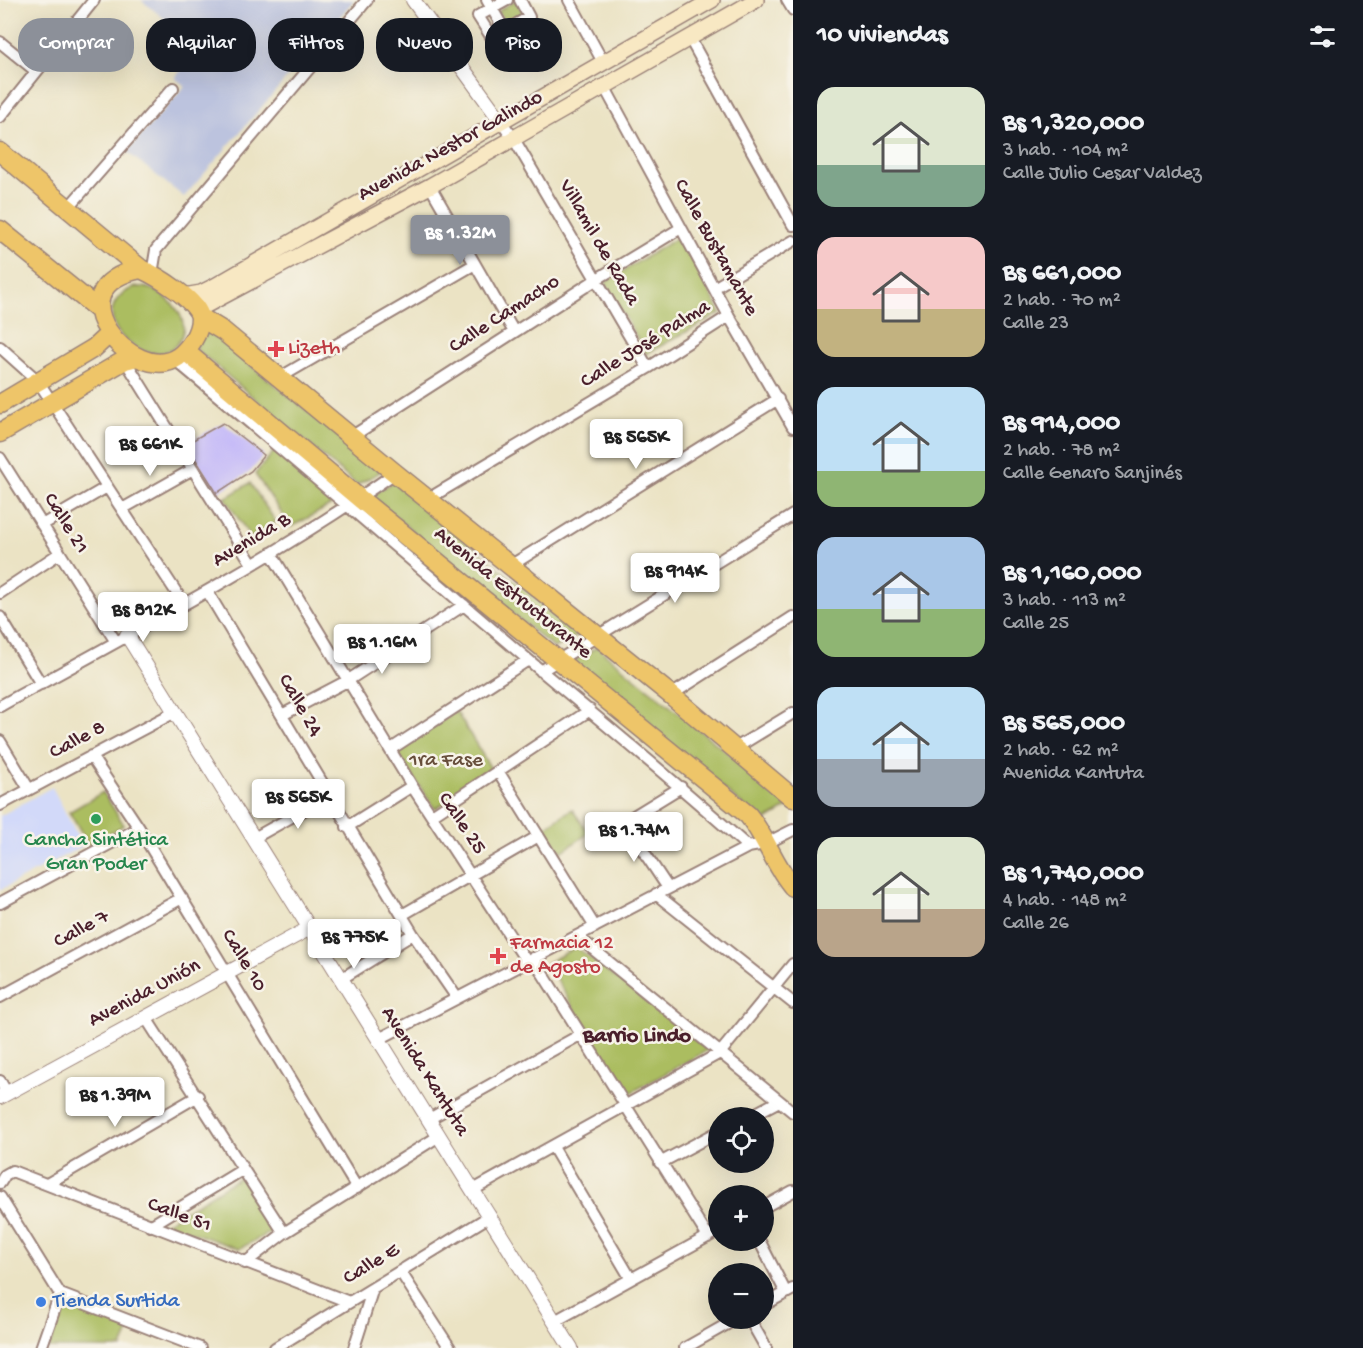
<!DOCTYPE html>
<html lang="es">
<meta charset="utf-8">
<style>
body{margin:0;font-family:"Gochi Hand",sans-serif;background:#20242c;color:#f1f3f6;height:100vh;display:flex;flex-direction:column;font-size:22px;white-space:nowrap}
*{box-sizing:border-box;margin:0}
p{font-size:20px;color:#9ea1a6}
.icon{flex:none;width:33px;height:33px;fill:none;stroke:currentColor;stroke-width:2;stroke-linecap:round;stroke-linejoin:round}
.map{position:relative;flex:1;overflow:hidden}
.side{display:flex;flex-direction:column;background:#171b24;width:570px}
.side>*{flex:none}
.banner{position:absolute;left:18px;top:18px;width:570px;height:54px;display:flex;gap:12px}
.fabs{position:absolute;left:708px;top:1107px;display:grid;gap:12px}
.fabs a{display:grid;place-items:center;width:66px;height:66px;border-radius:50%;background:#171b24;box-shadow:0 6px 24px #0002;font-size:30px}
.price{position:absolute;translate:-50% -51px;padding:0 14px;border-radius:6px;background:#fff;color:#222;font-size:20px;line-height:39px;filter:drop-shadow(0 2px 3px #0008)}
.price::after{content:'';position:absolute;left:50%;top:36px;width:18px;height:14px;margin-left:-9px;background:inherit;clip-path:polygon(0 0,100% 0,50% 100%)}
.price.selected{background:#8c9099;color:#fff}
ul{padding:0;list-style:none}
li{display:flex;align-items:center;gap:18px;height:150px;padding:0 24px}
li span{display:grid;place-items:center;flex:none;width:168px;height:120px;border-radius:18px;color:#555}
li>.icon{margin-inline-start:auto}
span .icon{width:72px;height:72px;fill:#fffc;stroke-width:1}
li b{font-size:26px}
h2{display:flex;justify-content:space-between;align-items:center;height:72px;padding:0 24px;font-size:26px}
.chip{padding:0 21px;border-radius:24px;background:#171b24;box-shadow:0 6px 24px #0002;font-size:21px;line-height:54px}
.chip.selected{background:#8c9099;color:#fff}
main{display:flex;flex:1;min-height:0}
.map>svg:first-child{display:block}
.built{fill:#d2d9f9}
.industrial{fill:#bcc3de}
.green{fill:#abbd60;stroke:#7a6e46;stroke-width:1.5}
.building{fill:#c4b9f8}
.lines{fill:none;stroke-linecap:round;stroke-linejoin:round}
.minor-casing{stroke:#9a8178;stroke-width:14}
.tertiary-casing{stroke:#9a8178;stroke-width:16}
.secondary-casing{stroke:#9a8178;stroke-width:18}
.primary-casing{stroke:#9a8178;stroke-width:21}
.minor{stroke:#fff;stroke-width:10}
.tertiary{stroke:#fff;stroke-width:14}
.secondary{stroke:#f8e8c3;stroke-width:15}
.primary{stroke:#eec569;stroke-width:18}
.health-dot{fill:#e0444e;stroke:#f7f3e8;stroke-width:2}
.leisure-dot{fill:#2e9e5b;stroke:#f7f3e8;stroke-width:2}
.shop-dot{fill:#3f7fe0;stroke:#f7f3e8;stroke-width:2}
.labels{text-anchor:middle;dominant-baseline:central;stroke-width:5;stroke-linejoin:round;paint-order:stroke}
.street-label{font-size:21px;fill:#4a1f2b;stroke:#f7f3e8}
.health-label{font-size:21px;fill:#be3a42;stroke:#f7f3e8;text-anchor:start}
.park-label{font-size:21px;fill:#674e3b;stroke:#f7f3e8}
.leisure-label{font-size:21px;fill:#27864d;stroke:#f7f3e8}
.shop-label{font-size:21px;fill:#366cbe;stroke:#f7f3e8;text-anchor:start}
.neighbourhood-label{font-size:22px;font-weight:bold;fill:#4a1f2b;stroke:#f7f3e8}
</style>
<main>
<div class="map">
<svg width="793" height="1348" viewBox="0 0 793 1348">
<rect width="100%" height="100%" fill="#f7f3e8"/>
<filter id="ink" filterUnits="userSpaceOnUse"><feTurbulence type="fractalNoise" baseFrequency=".0167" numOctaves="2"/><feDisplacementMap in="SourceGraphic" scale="12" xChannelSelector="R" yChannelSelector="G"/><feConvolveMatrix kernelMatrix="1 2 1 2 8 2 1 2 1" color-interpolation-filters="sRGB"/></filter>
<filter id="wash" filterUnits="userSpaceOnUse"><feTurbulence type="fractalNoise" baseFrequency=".008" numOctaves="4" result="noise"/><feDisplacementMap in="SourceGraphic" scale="24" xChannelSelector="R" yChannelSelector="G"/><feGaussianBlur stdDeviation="1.35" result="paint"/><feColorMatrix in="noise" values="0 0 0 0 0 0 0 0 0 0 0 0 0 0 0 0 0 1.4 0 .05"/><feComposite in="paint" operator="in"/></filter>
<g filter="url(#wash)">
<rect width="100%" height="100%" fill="#ebe3c4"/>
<!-- built -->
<path class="built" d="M52,787L83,846L0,890V816Z"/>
<!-- industrial -->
<path class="industrial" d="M141,0H354L184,197L127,152L185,86L175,78L199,46Z"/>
<!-- green -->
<path class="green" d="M516,0L523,13L505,23L498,11Z
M680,236L721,313L646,354L605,282Z
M134,287C138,287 144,287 148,288C169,294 196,323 177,344C154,371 97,332 116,301C120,294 127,291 134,287Z
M203,327L382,471L357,485L196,349Z
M275,450L331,495L332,500L330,506L291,527L255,474Z
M393,482L580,634L554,648L370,496Z
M250,483L276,522L251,538L225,498Z
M597,647L792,805L763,822L572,662Z
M456,711L493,772L435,809L397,753Z
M103,792L124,825L89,845L69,812Z
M572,809L589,833L561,852L544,828Z
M576,947L708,1050L625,1096L547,963Z
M240,1177L280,1227L239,1249L165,1223Z
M64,1305L130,1328L122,1348H49Z"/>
<g id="blocks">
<!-- building -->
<path class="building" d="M223,423L264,455L251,471L217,493L186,444Z"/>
</g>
</g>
<g filter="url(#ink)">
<use href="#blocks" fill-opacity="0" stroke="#9a8178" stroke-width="1.5"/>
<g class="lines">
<defs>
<path id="minor" d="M487,0L505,31
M507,0L478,16L492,38L529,17L520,0
M569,0L603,62
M787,0L793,10
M689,37L793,225
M0,42L36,71
M604,86L729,316L793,427
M0,117L94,0
M501,121L514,139L648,368
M430,186L514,332
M68,208L173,88
M152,274L156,250L367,0
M714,288L793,241
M0,347L38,381L184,604
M174,359C288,454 400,551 513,647C592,714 672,778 748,847
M125,360L252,564
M279,378L475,264
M351,437L597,279L681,228
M0,458L116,642
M428,499L648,368L729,316
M122,509L193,469
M42,525L107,487
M271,553L412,786L527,962
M510,566L778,399
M207,591L413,934
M0,593L60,553
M0,617L41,684
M541,671L793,515
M671,695L793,617
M0,706C134,632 270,561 395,473
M282,715L347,681L464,605
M0,741L29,789
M391,749L528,660
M734,749L793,713
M91,756L139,828L357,1188
M498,771L595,927
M0,805L175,712
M432,815L590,710
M347,827L412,786
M254,838L329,796
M668,888L624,822L681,787
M656,894L793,1003
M0,903L139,828
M402,915L537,837
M577,936L793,1112
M533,958L708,1237
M341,979L413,934L457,998
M0,997L182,898
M146,1018L284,1233
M379,1039L748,847L765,844L793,830
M0,1081L7,1093
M747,1118L779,1101
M429,1119L580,1035
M553,1147L631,1279
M660,1163L718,1132
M0,1183L5,1175L12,1171L349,1302
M47,1184L198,1096
M473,1190L720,1053L793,964
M0,1197L60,1294
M764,1207L793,1191
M150,1226L242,1170
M759,1240L786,1293
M245,1263L284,1233L439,1136
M400,1271L450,1348
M60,1294L200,1348
M764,1305L793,1289
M749,1318L766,1348
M555,1321L718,1231
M41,1348L60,1294
M275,1348L490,1216
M354,1348L373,1288
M685,1348L738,1318"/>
<path id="tertiary" d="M413,0L501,121
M127,635L571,1348
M0,1097L310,928"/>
<path id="secondary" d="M184,296L201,293L215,286L712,0
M197,310L430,186L756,0"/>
<path id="primary" d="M0,152L141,269
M0,230L99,310
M141,269C155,275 199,301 200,318C200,333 189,349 178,357C134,387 48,287 141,269Z
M200,317L223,331L395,473L671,695L793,798
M185,351L359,498L748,815C766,837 774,865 793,887
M0,404L94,348L109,334
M0,433L125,360L137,357"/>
</defs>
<!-- minor casing -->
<use href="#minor" class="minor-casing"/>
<!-- tertiary casing -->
<use href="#tertiary" class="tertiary-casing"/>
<!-- secondary casing -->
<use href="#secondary" class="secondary-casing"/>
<!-- primary casing -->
<use href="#primary" class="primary-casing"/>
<!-- minor -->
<use href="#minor" class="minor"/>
<!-- tertiary -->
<use href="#tertiary" class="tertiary"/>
<!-- secondary -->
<use href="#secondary" class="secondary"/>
<!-- primary -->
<use href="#primary" class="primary"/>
</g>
</g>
<!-- markers -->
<g class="health-dot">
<path d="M273 340h6v6h6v6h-6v6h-6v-6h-6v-6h6z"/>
<path d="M495 947h6v6h6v6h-6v6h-6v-6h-6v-6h6z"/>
</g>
<circle class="leisure-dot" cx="96" cy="819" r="6"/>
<circle class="shop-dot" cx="41" cy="1302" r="6"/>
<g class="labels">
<!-- street labels -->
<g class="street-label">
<text transform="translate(451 147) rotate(-29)">Avenida Nestor Galindo</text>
<text transform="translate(598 243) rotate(60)">Villamil de Rada</text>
<text transform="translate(715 248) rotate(61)">Calle Bustamante</text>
<text transform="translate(505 315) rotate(-33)">Calle Camacho</text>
<text transform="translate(646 345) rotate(-32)">Calle José Palma</text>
<text transform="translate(65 524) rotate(58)">Calle 21</text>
<text transform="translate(252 541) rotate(-31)">Avenida B</text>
<text transform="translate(512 594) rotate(39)">Avenida Estructurante</text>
<text transform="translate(299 706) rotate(60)">Calle 24</text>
<text transform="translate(78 741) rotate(-28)">Calle 8</text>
<text transform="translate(461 824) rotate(56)">Calle 25</text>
<text transform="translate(82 930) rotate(-28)">Calle 7</text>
<text transform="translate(243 961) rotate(59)">Calle 10</text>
<text transform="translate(145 994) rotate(-28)">Avenida Unión</text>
<text transform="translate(424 1072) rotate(58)">Avenida Kantuta</text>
<text transform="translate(179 1216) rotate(21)">Calle S1</text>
<text transform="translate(372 1265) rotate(-31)">Calle E</text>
</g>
<!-- health labels -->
<g class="health-label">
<text x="288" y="349">Lizeth</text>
<text x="510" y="944">Farmacia 12<tspan x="510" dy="24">de Agosto</tspan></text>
</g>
<!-- park labels -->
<g class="park-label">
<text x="446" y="761">1ra Fase</text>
</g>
<!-- leisure labels -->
<g class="leisure-label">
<text x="96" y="841">Cancha Sintética<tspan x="96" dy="24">Gran Poder</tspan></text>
</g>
<!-- shop labels -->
<g class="shop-label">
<text x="53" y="1302">Tienda Surtida</text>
</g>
<!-- neighbourhood labels -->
<g class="neighbourhood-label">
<text x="637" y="1037">Barrio Lindo</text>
</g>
</g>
</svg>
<div class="fabs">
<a><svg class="icon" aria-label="locate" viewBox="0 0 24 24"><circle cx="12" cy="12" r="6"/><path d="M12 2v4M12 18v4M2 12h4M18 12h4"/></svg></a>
<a>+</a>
<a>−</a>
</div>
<b class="price selected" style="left:460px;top:266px">Bs 1.32M</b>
<b class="price" style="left:636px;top:470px">Bs 565K</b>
<b class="price" style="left:150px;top:477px">Bs 661K</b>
<b class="price" style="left:675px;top:604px">Bs 914K</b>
<b class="price" style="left:143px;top:643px">Bs 812K</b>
<b class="price" style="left:382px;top:675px">Bs 1.16M</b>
<b class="price" style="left:298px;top:830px">Bs 565K</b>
<b class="price" style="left:634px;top:863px">Bs 1.74M</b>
<b class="price" style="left:354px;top:970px">Bs 775K</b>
<b class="price" style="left:115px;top:1128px">Bs 1.39M</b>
<div class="banner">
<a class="chip selected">Comprar</a>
<a class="chip">Alquilar</a>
<a class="chip">Filtros</a>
<a class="chip">Nuevo</a>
<a class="chip">Piso</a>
</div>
</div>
<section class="side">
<h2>10 viviendas<svg class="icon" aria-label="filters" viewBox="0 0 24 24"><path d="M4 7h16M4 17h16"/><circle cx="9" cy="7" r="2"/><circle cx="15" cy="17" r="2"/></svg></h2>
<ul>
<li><span style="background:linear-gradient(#dfe7d0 65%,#7fa58c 0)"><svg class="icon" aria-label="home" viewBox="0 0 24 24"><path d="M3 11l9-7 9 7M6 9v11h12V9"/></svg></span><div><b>Bs 1,320,000</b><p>3 hab. · 104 m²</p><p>Calle Julio Cesar Valdez</p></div></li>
<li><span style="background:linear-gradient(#f6c9c9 60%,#c2b280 0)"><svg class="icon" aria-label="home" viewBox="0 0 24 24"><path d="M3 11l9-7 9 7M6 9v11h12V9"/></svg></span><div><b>Bs 661,000</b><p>2 hab. · 70 m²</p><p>Calle 23</p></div></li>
<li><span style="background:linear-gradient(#bfe0f5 70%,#8fb573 0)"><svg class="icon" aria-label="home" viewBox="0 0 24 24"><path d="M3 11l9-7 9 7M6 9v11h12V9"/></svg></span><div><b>Bs 914,000</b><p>2 hab. · 78 m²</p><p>Calle Genaro Sanjinés</p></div></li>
<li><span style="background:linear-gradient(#a9c7e8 60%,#8fb573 0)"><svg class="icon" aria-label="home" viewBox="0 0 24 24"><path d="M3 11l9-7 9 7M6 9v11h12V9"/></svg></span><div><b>Bs 1,160,000</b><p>3 hab. · 113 m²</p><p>Calle 25</p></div></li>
<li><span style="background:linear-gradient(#bfe0f5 60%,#9aa5b1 0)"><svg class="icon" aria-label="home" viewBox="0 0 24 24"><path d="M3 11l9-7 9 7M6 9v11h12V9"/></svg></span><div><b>Bs 565,000</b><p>2 hab. · 62 m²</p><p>Avenida Kantuta</p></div></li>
<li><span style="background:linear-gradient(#dfe7d0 60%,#b9a48a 0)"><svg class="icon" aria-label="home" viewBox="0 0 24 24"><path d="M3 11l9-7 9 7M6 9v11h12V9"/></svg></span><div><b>Bs 1,740,000</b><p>4 hab. · 148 m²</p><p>Calle 26</p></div></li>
</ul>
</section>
</main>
